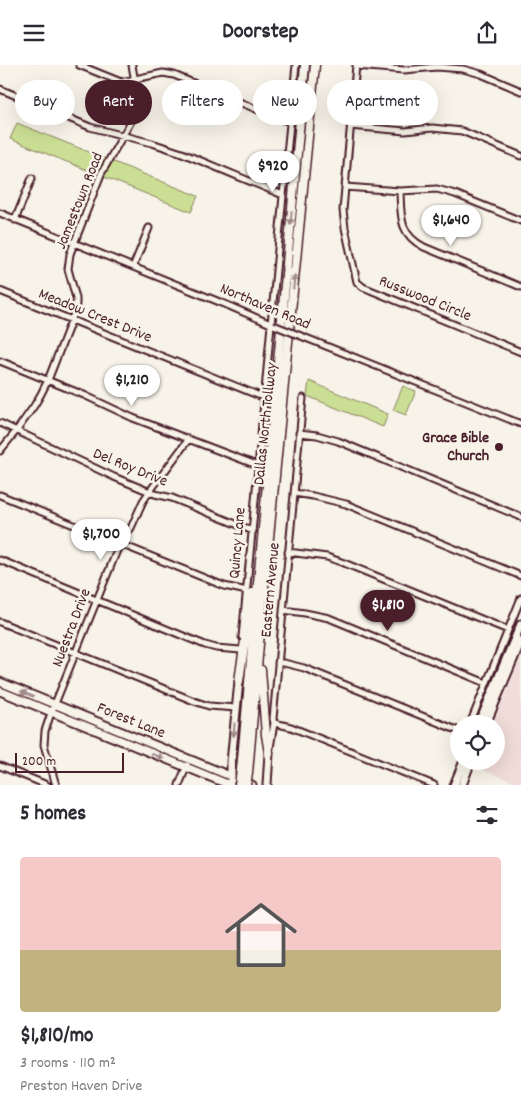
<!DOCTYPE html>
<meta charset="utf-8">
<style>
body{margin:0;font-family:Dekko,sans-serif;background:#f7f7f7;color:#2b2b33;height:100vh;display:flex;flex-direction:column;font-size:19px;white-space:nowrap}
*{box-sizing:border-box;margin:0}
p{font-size:16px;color:#7c7c81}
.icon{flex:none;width:28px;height:28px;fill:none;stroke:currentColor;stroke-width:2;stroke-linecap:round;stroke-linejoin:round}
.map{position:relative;height:720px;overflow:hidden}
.panel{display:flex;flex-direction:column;background:#fff;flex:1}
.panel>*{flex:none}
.guide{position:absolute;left:15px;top:15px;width:491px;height:45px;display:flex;gap:10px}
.controls{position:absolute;left:450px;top:650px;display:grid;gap:10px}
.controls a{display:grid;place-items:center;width:55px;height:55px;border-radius:50%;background:#fff;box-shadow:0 5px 20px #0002;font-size:25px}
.scale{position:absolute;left:15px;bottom:12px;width:109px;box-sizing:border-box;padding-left:5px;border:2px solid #4a1f2b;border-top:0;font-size:14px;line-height:18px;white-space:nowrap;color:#4a1f2b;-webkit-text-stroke:4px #f7f3e8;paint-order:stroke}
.price{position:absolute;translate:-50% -42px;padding:0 11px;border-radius:18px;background:#fff;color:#222;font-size:16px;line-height:32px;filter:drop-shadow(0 1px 2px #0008)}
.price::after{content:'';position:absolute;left:50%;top:30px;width:15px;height:11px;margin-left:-8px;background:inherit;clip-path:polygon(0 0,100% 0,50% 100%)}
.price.selected{background:#4a1f2b;color:#fff}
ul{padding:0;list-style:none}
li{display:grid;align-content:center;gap:10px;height:265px;padding:0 20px}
li span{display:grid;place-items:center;height:155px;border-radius:5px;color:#555}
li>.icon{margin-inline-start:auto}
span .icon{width:90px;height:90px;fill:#fffc;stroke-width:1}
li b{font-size:21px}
h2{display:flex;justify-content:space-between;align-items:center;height:60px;padding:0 20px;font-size:21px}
.chip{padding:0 18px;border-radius:22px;background:#fff;box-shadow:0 5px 20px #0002;font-size:18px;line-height:45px}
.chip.selected{background:#4a1f2b;color:#fff}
header{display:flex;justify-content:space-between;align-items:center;height:65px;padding:0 20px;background:#fff;font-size:22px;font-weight:800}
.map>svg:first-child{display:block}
.built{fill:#f0dcd9}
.green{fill:#cadf94;stroke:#8a7f60}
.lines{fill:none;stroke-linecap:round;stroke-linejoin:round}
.minor-casing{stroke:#4a1f2b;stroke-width:9}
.major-casing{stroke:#4a1f2b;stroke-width:11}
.highway-casing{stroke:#4a1f2b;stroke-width:11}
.minor{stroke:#f7f3e8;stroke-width:5}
.major{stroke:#f7f3e8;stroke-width:7}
.highway{stroke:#f7f3e8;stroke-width:8}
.minor-bridge-casing{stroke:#4a1f2b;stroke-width:9;stroke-linecap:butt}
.highway-bridge-casing{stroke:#4a1f2b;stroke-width:11;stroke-linecap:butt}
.minor-bridge{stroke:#f7f3e8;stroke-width:5}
.highway-bridge{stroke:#f7f3e8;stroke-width:8}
.oneway{fill:#a0898a}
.poi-dot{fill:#4a1f2b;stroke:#f7f3e8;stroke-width:2}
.labels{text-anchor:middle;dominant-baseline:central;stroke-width:5;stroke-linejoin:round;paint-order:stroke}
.street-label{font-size:16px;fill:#4a1f2b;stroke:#f7f3e8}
.poi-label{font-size:16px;font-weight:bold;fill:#4a1f2b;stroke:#f7f3e8;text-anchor:end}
</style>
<header><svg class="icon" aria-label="menu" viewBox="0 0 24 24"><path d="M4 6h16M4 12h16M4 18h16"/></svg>Doorstep<svg class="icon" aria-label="share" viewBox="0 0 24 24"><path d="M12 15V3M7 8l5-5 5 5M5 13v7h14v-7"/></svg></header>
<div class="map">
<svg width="521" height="720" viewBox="0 0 521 720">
<rect width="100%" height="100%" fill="#f7f3e8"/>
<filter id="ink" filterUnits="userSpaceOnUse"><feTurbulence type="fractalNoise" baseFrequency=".02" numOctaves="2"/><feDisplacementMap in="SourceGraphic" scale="10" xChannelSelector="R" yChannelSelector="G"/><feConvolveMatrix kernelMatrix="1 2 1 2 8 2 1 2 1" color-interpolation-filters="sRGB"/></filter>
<g filter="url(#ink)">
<!-- built -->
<path class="built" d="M520,594L521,595V720L475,702L477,696H496V659H493Z"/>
<!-- green -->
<path class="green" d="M17,58L198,131L191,147L10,74Z
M309,316L388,349L383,362L307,331Z
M403,321L416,326L406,350L393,345Z"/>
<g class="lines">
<defs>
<path id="minor" d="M79,0L121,17L163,8L174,10L273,51L290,57
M356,0L343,145L345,163L357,217L363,222L521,287
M356,1L404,5L437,2L463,4L481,9L521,26
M0,24L90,62L152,78L182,88L283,130
M350,61L405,66L432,63L462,66L521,91
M345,122L400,126L437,124L455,129L521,156
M400,126C401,152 399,169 424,182L521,222
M0,148L227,240L273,260
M15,155L32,113
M133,202L149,163
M0,226L265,333
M296,269L521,359
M0,296L84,330L133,353L259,401
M0,358L114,412L155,429L172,433L253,466
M299,368L317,370L338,376L521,452
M0,386L17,365L34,341L41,329L48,315L75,246L76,239V233L68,204L70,189L101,109L134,51L137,29L132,0
M294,428L313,431L346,439L521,511
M0,430L224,521L247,526
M288,487L327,492L344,498L508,565
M0,495L205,580L216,583L241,585
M283,545L305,548L329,553L486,618
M0,557L194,636L209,641L236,643
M242,572C261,381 276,190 296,0
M278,598H284L304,603L459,666
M274,658L291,662L434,720
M470,659L521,533
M270,683L274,658L273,654L303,333
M0,701L47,720
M56,720L44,680L45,666L50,651L120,478L131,463L143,436L150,426L188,375
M179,720L187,700"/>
<path id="major" d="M0,617L252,720
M0,626L230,720
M479,659L521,559
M486,659L521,576
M231,715V697L239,616
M267,720L269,688
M454,720L464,696
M462,720L471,696"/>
<path id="highway" d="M261,605L266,670L269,688
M239,616L252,528
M241,705L305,0
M248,708L262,544L315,0"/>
</defs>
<!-- minor casing -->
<use href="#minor" class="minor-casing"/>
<!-- major casing -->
<use href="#major" class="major-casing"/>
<!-- highway casing -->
<use href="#highway" class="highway-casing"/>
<!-- minor -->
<use href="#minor" class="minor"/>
<!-- major -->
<use href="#major" class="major"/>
<!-- highway -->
<use href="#highway" class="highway"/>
<defs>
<path id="minor-bridge" d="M276,261L296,269"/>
<path id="highway-bridge" d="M239,720L241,705
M246,720L248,708"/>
</defs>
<!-- minor-bridge casing -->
<use href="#minor-bridge" class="minor-bridge-casing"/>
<!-- highway-bridge casing -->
<use href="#highway-bridge" class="highway-bridge-casing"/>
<!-- minor-bridge -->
<use href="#minor-bridge" class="minor-bridge"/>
<!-- highway-bridge -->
<use href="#highway-bridge" class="highway-bridge"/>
</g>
<!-- one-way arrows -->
<defs><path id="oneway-solid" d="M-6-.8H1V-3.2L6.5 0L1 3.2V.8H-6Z" transform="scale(1.25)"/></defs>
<g class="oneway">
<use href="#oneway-solid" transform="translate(291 153) rotate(95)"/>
<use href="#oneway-solid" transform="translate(294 217) rotate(-84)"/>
<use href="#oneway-solid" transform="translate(27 629) rotate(-158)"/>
<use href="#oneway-solid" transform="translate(234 665) rotate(95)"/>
<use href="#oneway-solid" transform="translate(157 691) rotate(22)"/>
</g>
</g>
<!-- markers -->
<circle class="poi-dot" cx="499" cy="382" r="5"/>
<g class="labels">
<!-- street labels -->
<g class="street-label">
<text transform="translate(80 136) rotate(-68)">Jamestown Road</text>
<text transform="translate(425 234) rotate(22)">Russwood Circle</text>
<text transform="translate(265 242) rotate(23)">Northaven Road</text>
<text transform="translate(95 251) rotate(22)">Meadow Crest Drive</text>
<text transform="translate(266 359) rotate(-84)">Dallas North Tollway</text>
<text transform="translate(130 403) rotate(22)">Del Roy Drive</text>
<text transform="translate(238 478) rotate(-85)">Quincy Lane</text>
<text transform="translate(271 525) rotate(-85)">Eastern Avenue</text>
<text transform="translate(72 563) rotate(-69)">Nuestra Drive</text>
<text transform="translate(131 656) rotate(22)">Forest Lane</text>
</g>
<!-- poi labels -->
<g class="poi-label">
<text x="489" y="373">Grace Bible<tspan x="489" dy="18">Church</tspan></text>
</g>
</g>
</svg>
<div class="controls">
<a><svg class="icon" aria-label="locate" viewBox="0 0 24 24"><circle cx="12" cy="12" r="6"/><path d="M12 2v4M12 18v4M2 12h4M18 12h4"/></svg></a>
</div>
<div class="scale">200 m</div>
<b class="price" style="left:273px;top:128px">$920</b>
<b class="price" style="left:451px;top:182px">$1,640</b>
<b class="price" style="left:132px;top:342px">$1,210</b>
<b class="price" style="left:101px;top:496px">$1,700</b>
<b class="price selected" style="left:388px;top:567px">$1,810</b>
<div class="guide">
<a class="chip">Buy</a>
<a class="chip selected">Rent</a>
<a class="chip">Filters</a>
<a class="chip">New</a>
<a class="chip">Apartment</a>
</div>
</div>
<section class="panel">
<h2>5 homes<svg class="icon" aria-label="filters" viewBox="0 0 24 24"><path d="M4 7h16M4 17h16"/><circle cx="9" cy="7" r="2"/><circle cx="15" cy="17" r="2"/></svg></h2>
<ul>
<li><span style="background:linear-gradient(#f6c9c9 60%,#c2b280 0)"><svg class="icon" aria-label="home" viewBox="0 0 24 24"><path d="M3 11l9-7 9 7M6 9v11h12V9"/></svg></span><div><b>$1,810/mo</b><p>3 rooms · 110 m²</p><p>Preston Haven Drive</p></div></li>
</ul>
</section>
